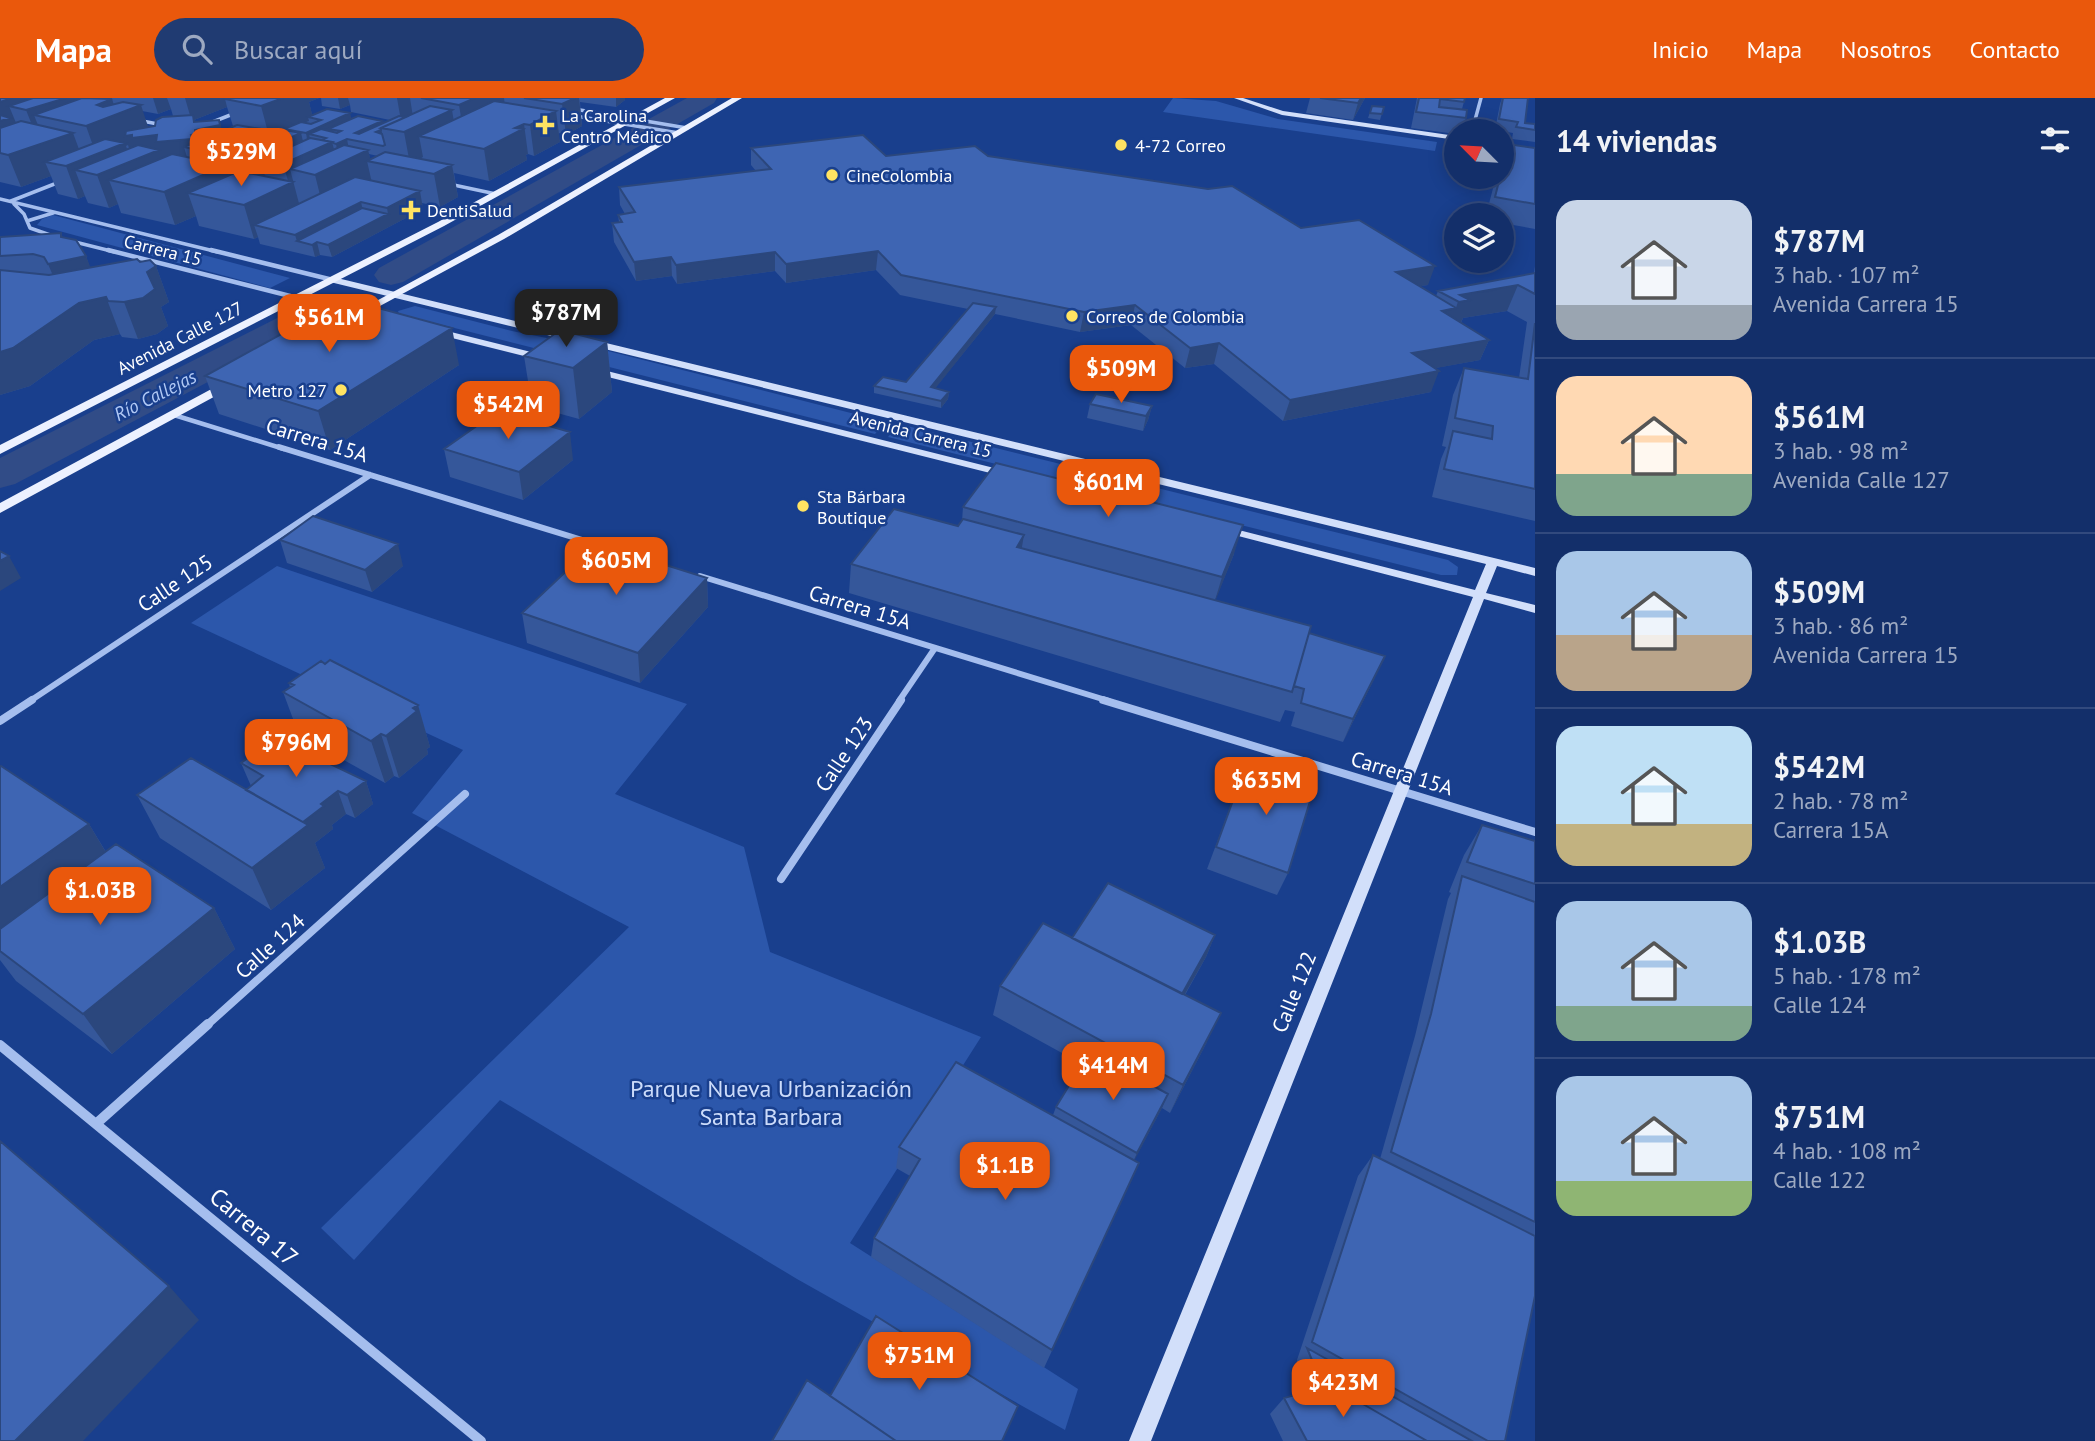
<!DOCTYPE html>
<html lang="es">
<meta charset="utf-8">
<style>
body{margin:0;font-family:"PT Sans",sans-serif;background:#203b72;color:#f1f3f6;height:100vh;display:flex;flex-direction:column;font-size:26px;white-space:nowrap}
*{box-sizing:border-box;margin:0}
p{font-size:23px;color:#9da9c1}
.icon{flex:none;width:38px;height:38px;fill:none;stroke:currentColor;stroke-width:2;stroke-linecap:round;stroke-linejoin:round}
.map{position:relative;flex:1;overflow:hidden}
.panel{display:flex;flex-direction:column;background:#132f6a;width:560px}
.panel>*{flex:none}
.needle{width:46px;rotate:294deg}
.controls{position:absolute;left:1444px;top:21px;display:grid;gap:14px}
.controls a{display:grid;place-items:center;width:70px;height:70px;border-radius:50%;background:#132f6a;box-shadow:0 4px 18px #0003,0 0 0 2px #324a7e;font-size:35px}
.price{position:absolute;translate:-50% -60px;padding:0 16px;border-radius:14px;background:#ea580c;color:#fff;font-size:23px;line-height:46px;filter:drop-shadow(0 2px 4px #0008)}
.price::after{content:'';position:absolute;left:50%;top:42px;width:21px;height:16px;margin-left:-10px;background:inherit;clip-path:polygon(0 0,100% 0,50% 100%)}
.price.selected{background:#222;color:#fff}
ul{padding:0;list-style:none}
li{display:flex;align-items:center;gap:21px;height:175px;padding:0 21px}
li+li{border-top:2px solid #324a7e}
li span{display:grid;place-items:center;flex:none;width:196px;height:140px;border-radius:21px;color:#555}
li>.icon{margin-inline-start:auto}
span .icon{width:84px;height:84px;fill:#fffc;stroke-width:1}
li b{font-size:30px}
h2{display:flex;justify-content:space-between;align-items:center;height:84px;padding:0 21px;font-size:30px}
header{display:flex;align-items:center;gap:42px;box-sizing:border-box;height:98px;padding:0 35px;background:#ea580c;color:#fff}
header strong{font-size:33px}
nav{display:flex;gap:38px;margin-inline-start:auto;font-size:24px}
.search{width:490px;height:63px;background:#203b72;display:flex;align-items:center;gap:18px;box-sizing:border-box;padding:0 24px;border-radius:38px;color:#9da9c1;font-size:26px}
main{display:flex;flex:1;min-height:0}
.map>svg:first-child{display:block}
.green{fill:#2c57ab}
.lines{fill:none;stroke-linecap:round;stroke-linejoin:round}
.river{fill:#314c87;fill-rule:evenodd}
.street-far4{stroke:#a5beee;stroke-width:3.5}
.street-far3{stroke:#a5beee;stroke-width:4.5}
.street-far2{stroke:#a5beee;stroke-width:6}
.street-far1{stroke:#a5beee;stroke-width:8}
.street{stroke:#a5beee;stroke-width:10}
.secondary{fill:#d2dffa;fill-rule:evenodd}
.primary{fill:#ecf1ff;fill-rule:evenodd}
.wall{fill:#35579a;fill-rule:evenodd}
.shaded-wall{fill:#2b477d;fill-rule:evenodd}
.building{fill:#3e65b3;stroke:#2b477d;stroke-width:2}
.poi-dot{fill:#ffe362;stroke:#193f8d;stroke-width:2.5}
.labels{text-anchor:middle;dominant-baseline:central;stroke-width:5;stroke-linejoin:round;paint-order:stroke}
.far-poi-label{font-size:18px;fill:#fff;stroke:#193f8d;text-anchor:start}
.far-street-label{font-size:18px;fill:#fff;stroke:#193f8d}
.far-water-label{font-size:19px;font-style:italic;fill:#b1c9f5;stroke:#193f8d}
.street-label{font-size:21px;fill:#fff;stroke:#193f8d}
.near-park-label{font-size:24px;fill:#cbdbfa;stroke:#193f8d}
.near-street-label{font-size:24px;fill:#fff;stroke:#193f8d}
</style>
<header>
<strong>Mapa</strong>
<div class="search"><svg class="icon" aria-label="search" viewBox="0 0 24 24"><circle cx="10" cy="10" r="6"/><path d="M15 15l6 6"/></svg>Buscar aquí</div>
<nav><a>Inicio</a><a>Mapa</a><a>Nosotros</a><a>Contacto</a></nav>
</header>
<main>
<div class="map">
<svg width="1535" height="1343" viewBox="0 0 1535 1343">
<rect width="100%" height="100%" fill="#193f8d"/>
<!-- green -->
<path class="green" d="M1173,0L1216,3L1278,21L1437,44L1435,53L1163,14Z
M53,117L290,180L270,190L37,127L42,121Z
M415,208L512,233L596,250L886,324L875,336L399,216L398,213Z
M899,326L1448,462L1458,469L1457,477H1441L888,339Z
M277,468L687,606L615,696L744,749L770,854L981,939L850,1145L1078,1291L1065,1332L797,1181L500,1002L354,1162L321,1130L629,829L412,715L463,652L191,525Z"/>
<g class="lines">
<!-- river -->
<path class="river" d="M687,0H717L714,5L403,184L391,187L379,184L374,177L379,170Z
M309,207L321,210L326,217L321,224L15,386L0,390V360L297,210Z"/>
<!-- street-far4 -->
<path class="street-far4" d="M574,11L687,30
M575,18L679,35
M137,22L163,27
M210,25L238,14
M1472,33L1481,0
M449,86L496,96
M0,101L218,154
M11,103L62,83
M14,106L24,116L30,130L53,138
M27,123L53,115
M71,143L115,154"/>
<!-- street-far3 -->
<path class="street-far3" d="M108,152L298,200
M211,152L333,182
M174,317L284,351"/>
<!-- street-far2 -->
<path class="street-far2" d="M279,349L605,449
M700,478L1109,603
M30,603L370,377
M899,603L935,550"/>
<!-- street-far1 -->
<path class="street-far1" d="M1103,602L1535,734
M0,623L32,602
M781,781L901,602
M206,928L465,696"/>
<!-- street -->
<path class="street" d="M0,947L481,1343
M97,1025L208,926"/>
<!-- secondary -->
<path class="secondary" d="M1234,0H1243L1283,13L1456,38V42L1282,17Z
M1502,45L1535,50V54L1502,49Z
M333,179L1535,470V478L1497,468L1486,495L1535,507V515L1484,501L1151,1343H1129L1473,499L1219,433L1217,431L1223,428L1475,492L1486,466L330,184L329,182Z
M298,197L354,210L355,212L351,215L295,202V198Z
M435,230L547,258L549,260L544,263L432,235L431,233Z
M595,270L1014,375L1015,377L1010,380L592,275L590,273Z"/>
<!-- primary -->
<path class="primary" d="M665,0H675L444,128L0,356V347L438,124Z
M732,0H742L504,141L354,222L345,220L498,137Z
M230,281L234,282V288L0,415V405Z"/>
</g>
<!-- wall -->
<path class="wall" d="M0,0H319L309,4L312,17L352,21L382,25L390,22L351,14L350,7L340,11L322,8L321,0H625V2L616,9L580,4L582,28L566,37L559,35L560,44L534,58L528,56L526,57L527,62L489,83L454,75L458,99L440,109L422,105L423,111L332,159L320,157L315,159L260,146L258,139L254,141L199,128L196,118L175,127L121,115L118,106L109,110L88,105L85,98L78,101L58,96L51,78L21,89L0,84ZM227,9L233,28L223,33L195,24L194,22ZM171,11L173,18L155,28L148,29L142,13L158,16ZM369,56L378,58L370,61Z
M1310,0H1365L1353,22L1306,15Z
M1417,0H1465L1462,11L1466,20L1461,33H1456V36L1411,30Z
M1502,0H1528L1525,25L1535,26V44L1512,41L1513,35L1495,32L1500,6Z
M1372,8L1384,9L1380,22L1368,20Z
M1507,46L1535,50V131L1502,125V117H1486L1496,79H1502V60Z
M751,50L886,58H988L1301,130L1428,187L1420,188L1436,198L1438,193L1534,175L1535,168V423L1432,399L1441,361L1446,349L1442,348L1453,297L1464,270L1519,280L1527,224L1507,213L1463,220L1461,225L1489,242L1480,262L1435,270L1431,294L1283,323L1214,266L1185,270L1131,227L1080,234L995,216L935,290L949,294L948,301L941,310L874,295V288L906,284L968,211L900,197L876,172L786,185L775,173L677,186L672,178L636,183L614,144L612,125L619,124L618,117L625,116L620,107L619,89L756,73L751,67Z
M0,139L63,140L86,158L90,170L140,164L156,168L169,204L161,209L168,228L157,236L138,241L122,239L120,236L94,242L30,288L0,297Z
M607,244L612,294L579,321L532,308L524,258Z
M459,267L330,352L219,316L205,278Z
M1090,306L1152,308L1148,322L1143,333L1087,320Z
M444,351L573,362L523,402L450,379Z
M963,409L1234,456L1215,502L1309,535L1374,581L1343,644L1291,628L1295,614L1285,612L1280,624L849,495L851,466L958,428L962,423Z
M280,442L403,468L372,494L287,465Z
M707,480L708,509L640,585L527,545L522,515Z
M325,566L418,607L430,649L427,651L428,656L399,680L394,678L385,685L299,637L283,594L290,590L289,585Z
M258,647L366,683L373,706L355,720L346,716L332,727L333,731L315,745L325,770L271,812L160,740L137,697L246,692L251,688L241,665L260,652Z
M1247,664L1288,775L1277,797L1207,771Z
M0,669L89,726L106,754L214,810L235,851L112,956L16,883L0,862Z
M1482,727L1535,743V1198L1505,1343H1283L1270,1316L1284,1300L1309,1293L1297,1262L1358,1078L1373,1057L1380,1061L1415,938L1448,801L1451,795L1449,794L1464,757Z
M1215,837L1206,859L1185,897L1207,944L1170,1015L1162,1010L1134,1062L1139,1065L1044,1270L871,1159L874,1140L910,1078L896,1070L899,1049L1053,1017L1056,1009L1082,966L993,917L1000,888L1072,840Z"/>
<!-- shaded-wall -->
<path class="shaded-wall" d="M0,0H80L88,23L34,17L43,40L38,42L26,12L9,8L19,32L0,55Z
M153,0H167L171,11L158,16Z
M185,0H243L225,1L227,9L194,22L198,32L219,22L226,45L261,31L267,50L301,35L306,56L332,44L338,66L368,52L371,63H367L372,85L323,109L315,77L290,71L302,117L254,127L258,139L254,141L244,107L289,86L283,66L261,62L267,86L254,92L244,60L229,57V58V57L222,56L236,99L188,95L196,118L175,127L164,94L212,73L206,54L203,53V55L202,53L200,52Z
M269,0H319L309,4L313,20L308,19L309,23L269,38L261,8Z
M338,0H348L350,7L340,11Z
M397,0H410L413,19L401,23Z
M475,0H504L506,17L464,37L459,7Z
M575,0H579L582,28L566,37L562,6Z
M616,0H625V2L616,9Z
M1361,0H1365L1353,22L1358,5Z
M112,1L117,16L141,7L151,38L195,36L200,52L184,49L191,73L109,82L118,106L109,110L97,77L75,72L85,98L78,101L66,68L45,64L51,78L21,89L8,57L73,35L83,62L96,56L86,28L97,7ZM128,47L133,62L131,63L126,48Z
M452,12L457,42L419,38L423,59L410,66L404,34Z
M556,13L560,44L534,58L530,27Z
M350,15L353,26L328,31L330,37L309,36L311,45L308,47L306,35Z
M382,23L384,31L381,30L384,43L355,35Z
M524,26L528,56L526,57L527,62L489,83L484,51L515,30Z
M347,41L349,52L338,57L336,46Z
M452,67L458,99L440,109L434,76Z
M420,93L423,111L332,159L328,147L388,116L387,110Z
M361,104L365,122L317,144L320,157L315,159L312,147L297,143L295,137Z
M61,135L72,161L86,158L100,194L63,201L48,166L61,139Z
M878,153L876,172L786,185V166Z
M775,154V173L677,186L676,167Z
M671,159L672,178L636,183L634,164Z
M156,168L169,204L161,209L168,228L157,236L138,241L124,204L147,174Z
M1435,168L1428,187L1389,193L1396,174Z
M1518,187L1507,213L1463,220L1459,228L1442,213L1456,210L1460,197Z
M106,199L120,236L94,242L30,288L0,297V254L79,205Z
M1135,207L1131,227L1080,234L1084,214Z
M996,209L995,216L930,297L931,289Z
M452,230L459,267L330,352L318,313Z
M1489,242L1480,262L1404,276L1412,255Z
M607,244L612,294L579,321L573,270Z
M1219,245L1214,266L1185,270L1190,250Z
M1439,273L1431,294L1283,323L1290,302Z
M949,294L948,301L941,310V303Z
M1152,308L1148,322L1143,333L1146,318Z
M570,334L573,362L523,402L519,374Z
M1243,427L1234,456L1213,509L1222,479Z
M1024,437L1019,466L1017,449Z
M398,446L403,468L372,494L365,472Z
M9,458L21,480L0,493V463Z
M707,480L708,509L640,585L638,555Z
M1385,558L1374,581L1343,644L1353,621Z
M418,607L430,649L427,651L428,656L399,680L386,638Z
M381,636L394,678L385,685L371,643Z
M366,683L373,706L355,720L347,697Z
M338,693L346,716L332,727L333,731L315,745L325,770L271,812L252,770L321,706Z
M89,726L114,768L0,852V789Z
M214,810L235,851L112,956L83,916Z
M1215,837L1206,859L1169,924L1179,902Z
M1221,915L1207,944L1170,1015L1183,987Z
M1168,996L1162,1010L1131,1069L1137,1055Z
M169,1188L199,1222L83,1343H15Z"/>
<!-- building -->
<path class="building" d="M0,0H12L0,4Z
M33,0H66L26,12L9,8Z
M82,0L112,1L97,7L103,9L123,4L141,7L86,28L34,17Z
M228,0H283L261,8L225,1Z
M421,0H475L459,7Z
M524,0H575L562,6Z
M1320,0H1361L1358,5Z
M1419,0H1465L1464,4L1440,1L1439,9L1467,12L1466,20L1416,14Z
M1503,0H1528L1525,25L1535,26V32L1516,29L1518,24L1499,21Z
M494,3L556,13L530,27L524,26L515,30L523,31L484,51L419,38Z
M430,8L452,12L404,34L381,30Z
M1372,8L1384,9L1382,16L1370,15Z
M327,11L350,15L306,35L284,31L301,24L311,26L321,22L308,19Z
M0,17L10,20L0,23Z
M193,17L194,24L219,22L220,27L195,32V36L191,37L192,41L156,44L157,37L132,40V37L125,38L126,33L155,28L156,22L162,19Z
M358,18L382,23L355,35L359,36L399,18L406,19L381,30V32L376,34L382,36L385,47L383,48L347,41L336,46L333,45L332,44L322,42L326,40L309,36L321,31L337,35L341,33L328,31Z
M21,23L73,35L8,57L0,55V30Z
M237,27L261,31L206,54L184,49Z
M279,31L301,35L244,60L222,56Z
M863,37L886,58L975,48L988,58L1208,91L1232,88L1301,130L1359,122L1435,168L1396,174L1456,210L1442,213L1489,242L1412,255L1439,273L1290,302L1219,245L1190,250L1135,207L1084,214L901,177L878,153L786,166L775,154L676,167L671,159L634,164L612,125L622,124L618,117L635,114L619,89L771,71L751,50Z
M310,40L332,44L283,66L261,62Z
M105,41L125,45L66,68L45,64Z
M1507,46L1535,50V106L1495,99L1500,79H1502V71Z
M138,47L159,52L97,77L75,72Z
M344,47L368,52L315,77L290,71Z
M385,54L452,67L434,76L367,63Z
M172,56L226,67L164,94L109,82Z
M239,73L293,84L244,107L188,95Z
M355,79L420,93L387,110L361,104L295,137L254,127Z
M362,110L388,116L328,147L317,144L312,147L297,143Z
M61,135V139L76,142L86,158L48,166L44,159L33,156L0,158V139Z
M137,161L140,164L150,162L156,168L147,174L155,191L143,200L124,204L108,203L106,199L79,205L13,250L0,254V172L49,177Z
M1535,175V196L1518,187L1460,197L1470,202L1459,204L1438,193Z
M345,201L452,230L318,313L205,278Z
M973,205L996,209L931,289L949,294L941,303L874,288L883,279L906,284Z
M1535,225V391L1444,371L1453,333L1492,341L1493,328L1455,320L1464,270L1528,281Z
M560,232L607,244L573,270L524,258Z
M1096,296L1152,308L1146,318L1090,306Z
M498,313L570,334L519,374L444,351Z
M996,365L1243,427L1222,479L963,409Z
M894,411L958,428L963,421L1024,437L1017,449L1311,528L1292,594L851,466Z
M313,418L398,446L365,472L280,442Z
M596,445L707,480L638,555L522,515Z
M0,453L9,458L0,463Z
M1309,535L1385,558L1353,621L1301,605L1304,591L1294,588Z
M330,562L418,607L413,610L417,613L386,638L381,636L371,643L283,594L294,587L289,585L321,563L325,566Z
M269,637L366,683L347,697L338,693L321,706L324,708L303,724L246,692L263,678L241,665L263,649L258,647Z
M191,660L308,727L252,770L137,697Z
M1247,664L1315,687L1288,775L1216,749Z
M1,668L89,726L0,789V669Z
M1482,727L1535,743V786L1467,764Z
M116,746L214,810L83,916L0,853V831Z
M1462,778L1535,804V1124L1391,1054L1431,916Z
M1108,785L1215,837L1182,896L1072,840Z
M1043,825L1221,915L1183,987L1000,888Z
M1090,953L1168,996L1137,1055L1056,1009Z
M956,964L1139,1065L1052,1252L874,1140L920,1061L899,1049Z
M0,1043L169,1188L15,1343H1L0,1342Z
M1373,1057L1535,1138V1198L1505,1343H1488L1312,1244Z
M876,1218L1018,1308L1002,1343H896L830,1298Z
M1307,1250L1472,1343H1427L1330,1287L1323,1289Z
M807,1282L896,1343H772Z
M1330,1287L1427,1343H1307L1284,1300Z"/>
<!-- markers -->
<g class="poi-dot">
<path d="M541.5 16.5h7v7h7v7h-7v7h-7v-7h-7v-7h7z"/>
<circle cx="1121" cy="47" r="7"/>
<circle cx="832" cy="77" r="7"/>
<path d="M407.5 101.5h7v7h7v7h-7v7h-7v-7h-7v-7h7z"/>
<circle cx="1072" cy="218" r="7"/>
<circle cx="341" cy="292" r="7"/>
<circle cx="803" cy="408" r="7"/>
</g>
<g class="labels">
<!-- far-poi labels -->
<g class="far-poi-label">
<text x="561" y="17">La Carolina<tspan x="561" dy="21">Centro Médico</tspan></text>
<text x="1135" y="47">4-72 Correo</text>
<text x="846" y="77">CineColombia</text>
<text x="427" y="112">DentiSalud</text>
<text x="1086" y="218">Correos de Colombia</text>
<text x="327" y="292" text-anchor="end">Metro 127</text>
<text x="817" y="398">Sta Bárbara<tspan x="817" dy="21">Boutique</tspan></text>
</g>
<!-- far-street labels -->
<g class="far-street-label">
<text transform="translate(163 152) rotate(14)">Carrera 15</text>
<text transform="translate(180 240) rotate(-27)">Avenida Calle 127</text>
<text transform="translate(921 336) rotate(14)">Avenida Carrera 15</text>
</g>
<!-- far-water labels -->
<g class="far-water-label">
<text transform="translate(155 297) rotate(-27)">Río Callejas</text>
</g>
<!-- street labels -->
<g class="street-label">
<text transform="translate(317 342) rotate(17)">Carrera 15A</text>
<text transform="translate(175 485) rotate(-34)">Calle 125</text>
<text transform="translate(860 509) rotate(17)">Carrera 15A</text>
<text transform="translate(844 656) rotate(-56)">Calle 123</text>
<text transform="translate(1402 675) rotate(17)">Carrera 15A</text>
<text transform="translate(270 848) rotate(-42)">Calle 124</text>
<text transform="translate(1294 894) rotate(-68)">Calle 122</text>
</g>
<!-- near-park labels -->
<g class="near-park-label">
<text x="771" y="990">Parque Nueva Urbanización<tspan x="771" dy="28">Santa Barbara</tspan></text>
</g>
<!-- near-street labels -->
<g class="near-street-label">
<text transform="translate(254 1129) rotate(40)">Carrera 17</text>
</g>
</g>
</svg>
<div class="controls">
<a><svg class="needle" viewBox="-14 -14 28 28"><path d="M0-13l5 13h-10z" fill="#e53935"/><path d="M0 13l5-13h-10z" fill="#9da9c1"/></svg></a>
<a><svg class="icon" aria-label="layers" viewBox="0 0 24 24"><path d="M12 4l9 5-9 5-9-5zM3 14l9 5 9-5"/></svg></a>
</div>
<b class="price" style="left:241px;top:90px">$529M</b>
<b class="price selected" style="left:566px;top:251px">$787M</b>
<b class="price" style="left:329px;top:256px">$561M</b>
<b class="price" style="left:1121px;top:307px">$509M</b>
<b class="price" style="left:508px;top:343px">$542M</b>
<b class="price" style="left:1108px;top:421px">$601M</b>
<b class="price" style="left:616px;top:499px">$605M</b>
<b class="price" style="left:296px;top:681px">$796M</b>
<b class="price" style="left:1266px;top:719px">$635M</b>
<b class="price" style="left:100px;top:829px">$1.03B</b>
<b class="price" style="left:1113px;top:1004px">$414M</b>
<b class="price" style="left:1005px;top:1104px">$1.1B</b>
<b class="price" style="left:919px;top:1294px">$751M</b>
<b class="price" style="left:1343px;top:1321px">$423M</b>
</div>
<section class="panel">
<h2>14 viviendas<svg class="icon" aria-label="filters" viewBox="0 0 24 24"><path d="M4 7h16M4 17h16"/><circle cx="9" cy="7" r="2"/><circle cx="15" cy="17" r="2"/></svg></h2>
<ul>
<li><span style="background:linear-gradient(#c9d6e8 75%,#9aa5b1 0)"><svg class="icon" aria-label="home" viewBox="0 0 24 24"><path d="M3 11l9-7 9 7M6 9v11h12V9"/></svg></span><div><b>$787M</b><p>3 hab. · 107 m²</p><p>Avenida Carrera 15</p></div></li>
<li><span style="background:linear-gradient(#ffd9b3 70%,#7fa58c 0)"><svg class="icon" aria-label="home" viewBox="0 0 24 24"><path d="M3 11l9-7 9 7M6 9v11h12V9"/></svg></span><div><b>$561M</b><p>3 hab. · 98 m²</p><p>Avenida Calle 127</p></div></li>
<li><span style="background:linear-gradient(#a9c7e8 60%,#b9a48a 0)"><svg class="icon" aria-label="home" viewBox="0 0 24 24"><path d="M3 11l9-7 9 7M6 9v11h12V9"/></svg></span><div><b>$509M</b><p>3 hab. · 86 m²</p><p>Avenida Carrera 15</p></div></li>
<li><span style="background:linear-gradient(#bfe0f5 70%,#c2b280 0)"><svg class="icon" aria-label="home" viewBox="0 0 24 24"><path d="M3 11l9-7 9 7M6 9v11h12V9"/></svg></span><div><b>$542M</b><p>2 hab. · 78 m²</p><p>Carrera 15A</p></div></li>
<li><span style="background:linear-gradient(#a9c7e8 75%,#7fa58c 0)"><svg class="icon" aria-label="home" viewBox="0 0 24 24"><path d="M3 11l9-7 9 7M6 9v11h12V9"/></svg></span><div><b>$1.03B</b><p>5 hab. · 178 m²</p><p>Calle 124</p></div></li>
<li><span style="background:linear-gradient(#a9c7e8 75%,#8fb573 0)"><svg class="icon" aria-label="home" viewBox="0 0 24 24"><path d="M3 11l9-7 9 7M6 9v11h12V9"/></svg></span><div><b>$751M</b><p>4 hab. · 108 m²</p><p>Calle 122</p></div></li>
</ul>
</section>
</main>
